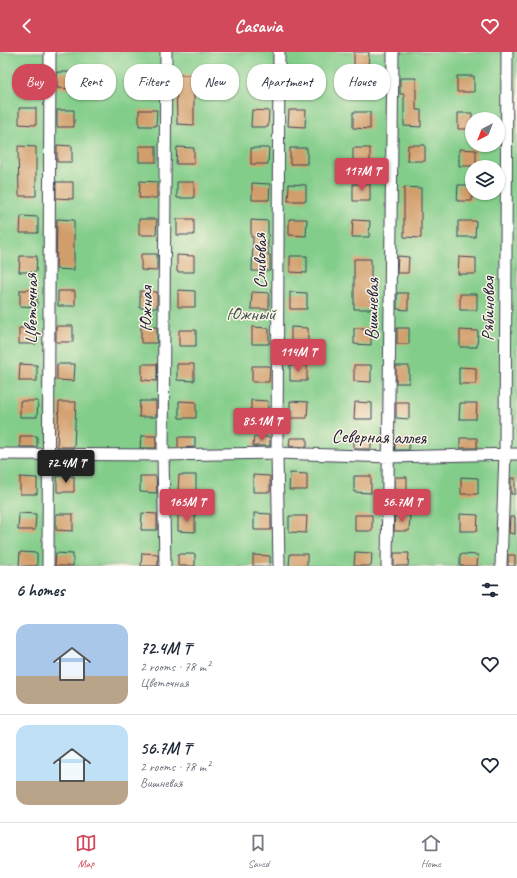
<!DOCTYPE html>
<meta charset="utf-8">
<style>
body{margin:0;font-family:Caveat,sans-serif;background:#f2f2f3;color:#1f2937;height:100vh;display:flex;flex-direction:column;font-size:15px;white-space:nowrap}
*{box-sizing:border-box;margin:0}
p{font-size:13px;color:#747a83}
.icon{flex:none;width:22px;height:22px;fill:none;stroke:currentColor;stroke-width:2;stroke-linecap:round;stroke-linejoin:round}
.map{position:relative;height:514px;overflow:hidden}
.sheet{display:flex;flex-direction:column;background:#fff;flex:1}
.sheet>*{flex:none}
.hud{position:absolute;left:12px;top:12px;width:493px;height:36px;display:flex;gap:8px}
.needle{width:26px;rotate:222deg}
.tools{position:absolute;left:465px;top:60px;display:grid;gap:8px}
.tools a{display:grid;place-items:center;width:40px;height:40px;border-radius:50%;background:#fff;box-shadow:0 1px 3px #0004;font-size:20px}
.price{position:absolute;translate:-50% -34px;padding:0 9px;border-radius:4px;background:#d1495b;color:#fff;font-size:13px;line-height:26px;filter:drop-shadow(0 1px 2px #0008)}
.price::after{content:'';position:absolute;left:50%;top:24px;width:12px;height:9px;margin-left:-6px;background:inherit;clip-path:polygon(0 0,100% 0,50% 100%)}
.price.active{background:#222;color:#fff}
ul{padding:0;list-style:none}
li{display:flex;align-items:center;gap:12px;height:100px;padding:0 16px}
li+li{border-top:1px solid #e0e1e3}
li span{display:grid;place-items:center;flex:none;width:112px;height:80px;border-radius:12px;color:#555}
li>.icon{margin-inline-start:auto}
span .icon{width:48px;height:48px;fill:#fffc;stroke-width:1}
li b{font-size:17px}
h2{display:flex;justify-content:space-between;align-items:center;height:48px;padding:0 16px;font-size:17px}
.chip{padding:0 14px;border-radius:16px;background:#fff;box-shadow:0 1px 3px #0004;font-size:14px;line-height:36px}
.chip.active{background:#d1495b;color:#fff}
header{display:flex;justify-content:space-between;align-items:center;height:52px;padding:0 16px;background:#d1495b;color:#fff;font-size:18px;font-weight:800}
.tab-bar{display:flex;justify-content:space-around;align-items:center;height:56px;border-top:1px solid #e0e1e3;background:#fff;font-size:11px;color:#747a83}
.tab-bar a{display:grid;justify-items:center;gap:2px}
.tab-bar .active{color:#d1495b}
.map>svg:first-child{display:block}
.green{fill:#82cd8a;stroke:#527862;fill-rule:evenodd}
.building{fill:#d19d6a}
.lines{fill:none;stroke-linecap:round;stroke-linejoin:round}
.minor-casing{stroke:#424052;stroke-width:13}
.minor{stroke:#fff;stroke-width:11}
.labels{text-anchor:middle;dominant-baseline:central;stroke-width:3;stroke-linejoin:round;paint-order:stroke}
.street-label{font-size:19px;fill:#22223b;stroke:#fcf5e5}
.park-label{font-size:19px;fill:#3f5553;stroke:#fcf5e5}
</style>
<header><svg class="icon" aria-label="back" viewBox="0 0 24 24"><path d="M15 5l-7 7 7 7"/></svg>Casavia<svg class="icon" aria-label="heart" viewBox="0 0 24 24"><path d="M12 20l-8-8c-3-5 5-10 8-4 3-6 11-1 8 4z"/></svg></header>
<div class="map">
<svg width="517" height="514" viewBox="0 0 517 514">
<rect width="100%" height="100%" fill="#fcf5e5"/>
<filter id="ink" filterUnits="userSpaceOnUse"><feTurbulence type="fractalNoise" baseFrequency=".025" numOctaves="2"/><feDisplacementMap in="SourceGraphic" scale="8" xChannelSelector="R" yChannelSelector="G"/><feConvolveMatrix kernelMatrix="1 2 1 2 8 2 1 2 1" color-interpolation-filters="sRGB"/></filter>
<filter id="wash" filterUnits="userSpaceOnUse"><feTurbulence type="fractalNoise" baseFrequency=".012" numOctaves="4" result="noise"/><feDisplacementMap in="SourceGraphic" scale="16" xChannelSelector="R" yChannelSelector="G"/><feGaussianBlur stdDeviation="0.9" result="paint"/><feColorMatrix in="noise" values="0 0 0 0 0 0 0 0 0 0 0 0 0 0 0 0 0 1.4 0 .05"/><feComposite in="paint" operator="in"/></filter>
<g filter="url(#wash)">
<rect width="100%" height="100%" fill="#f4ebd2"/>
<!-- green -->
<path class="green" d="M0,0H517V514H0ZM472,67H498V93H472ZM472,115H498V141H472Z"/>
<g id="blocks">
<!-- building -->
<path class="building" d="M354,0H369L368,20H371V37L354,36Z
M21,19H38V36L20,35Z
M57,20H73V37L57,36Z
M138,20L156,21L155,37H138Z
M251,22L268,23V39H250Z
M288,22L305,23V39H288Z
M176,23H194V73L177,72Z
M457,24H474V40H457Z
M400,26H416V58H421V75L404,74V42H400Z
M19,56H36V73L19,72Z
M57,58H74V75H57Z
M139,58H157L156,74H139Z
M252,58L269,59L268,75H251Z
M289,58H306L305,75L288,74Z
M353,60H370V77L353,76Z
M458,61H472V77H458Z
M57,93L72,94V110H57Z
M408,93H425V109H407Z
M18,94L36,95V144H19Z
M139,94H156V110H139Z
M177,95L194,96V112H176Z
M251,96H269L268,112H251Z
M290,96H307V112H290Z
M353,96H370V112H353Z
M459,97L476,98V114H459Z
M140,129L157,130V146H139Z
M56,130H73V147L56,146Z
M177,130H194V146H177Z
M252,131L270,132L269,148H252Z
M289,132L306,133V149H288Z
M353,132H370V149H353Z
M458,133H472V149H457Z
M404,135L421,136V186L404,185Z
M21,164L38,165V181H20Z
M57,167L74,168V218L56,217Z
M139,167H157L156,183H139Z
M177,167H194V183H177Z
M289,167H307L306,184L289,183Z
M251,168L268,169V203H270V219H252L253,185H251Z
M353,168L370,169L369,185H352Z
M458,169H476L475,185H458Z
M141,202H157V219L141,218Z
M177,203L194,204V220H177Z
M20,204H37L36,220H19Z
M290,204H307V221L290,220Z
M398,204L409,205L408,221H397Z
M459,205L476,206V222H458Z
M354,207H371V257H354Z
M20,238H37V255L20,254Z
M178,238L195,239V255H178Z
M58,239H75V254H58Z
M140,239L157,240V256H140Z
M252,240L269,241V257H251Z
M290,240L307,241V257H290Z
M397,241H408V258L397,257Z
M460,242H477V258H460Z
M56,274H73V290H56Z
M141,275H157V291H141Z
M252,275L269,276V292H252Z
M291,275L308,276V292H291Z
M19,276H36V292H19Z
M354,276H371V293L354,292Z
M397,276H409V292H397Z
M179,278H196V294H179Z
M460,278L478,279L477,295H460Z
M20,312L37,313V329H19Z
M57,312H75L74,329L57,328Z
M142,312H157V329L142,328Z
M177,312H194V329L177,328Z
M290,313H307V329H290Z
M354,313H371V330L354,329Z
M252,314H270L269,330H252Z
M396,314H409V331H396Z
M459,315L476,316V332H459Z
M251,348L268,349V365H251Z
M20,349H38L37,365H20Z
M140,349H156V365H139Z
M179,349L196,350V366H179Z
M290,349L308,350L307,366H290Z
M59,350H76L74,395H57Z
M355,350L372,351V367H354Z
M396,350H409V367L396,366Z
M460,351H477L476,367H459Z
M20,384H37V395H20Z
M141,384H156V396H140Z
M178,385H195V395L178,396Z
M254,385H270V394H253Z
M290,386H307V395L289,394Z
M354,386H371V397H354Z
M460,386H477V396H460Z
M395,387H409V398H395Z
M290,421L307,422V438H289Z
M179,423H196V440L178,439Z
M253,423L270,424V440H253Z
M57,424H74V440H57Z
M140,424H156L157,441L140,440Z
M354,424H371V441L354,440Z
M20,425L37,426V442H20Z
M395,425H407V441H395Z
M461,425L478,426V442H461Z
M511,426H515V442H511Z
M19,461L36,462L35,478H18Z
M142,461L157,462V478H141Z
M254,461L271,462V478H254Z
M56,462H73V479L56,478Z
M460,462L478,463L477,479H460Z
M178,463H195V480L178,479Z
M355,463H372V479H355Z
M395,463H410L409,479H394Z
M289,464H307L306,481L289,480Z
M510,465H515V482L509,481Z
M20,500L37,501V514H19Z
M355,500L372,501L371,514H354Z
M56,501L73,502V514H55Z
M142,501L158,502V514H141Z
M394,501H409L408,514H394Z
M178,502H195V514H178Z
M290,502H307V514H289Z
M460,502L478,503L477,514H460Z
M253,503L270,504V514H253Z
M508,503H515V514H508Z"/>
</g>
</g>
<g filter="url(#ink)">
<use href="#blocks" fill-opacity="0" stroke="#424052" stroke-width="1"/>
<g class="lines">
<defs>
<path id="minor" d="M0,402L163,403L277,401L389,405L517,402
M48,514L50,0
M165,514L163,403L166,0
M279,514L277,401L279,0
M387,514L393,0
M501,514L505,401L507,0"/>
</defs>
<!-- minor casing -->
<use href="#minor" class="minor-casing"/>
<!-- minor -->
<use href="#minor" class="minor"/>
</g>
</g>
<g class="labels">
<!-- street labels -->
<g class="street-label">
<text transform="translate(260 209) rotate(-90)">Сливовая</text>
<text transform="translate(31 257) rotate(-90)">Цветочная</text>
<text transform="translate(146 257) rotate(-90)">Южная</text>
<text transform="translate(372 257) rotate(-89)">Вишневая</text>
<text transform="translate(488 257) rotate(-90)">Рябиновая</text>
<text transform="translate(379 385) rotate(1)">Северная аллея</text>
</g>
<!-- park labels -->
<g class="park-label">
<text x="251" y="262">Южный</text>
</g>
</g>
</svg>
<div class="tools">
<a><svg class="needle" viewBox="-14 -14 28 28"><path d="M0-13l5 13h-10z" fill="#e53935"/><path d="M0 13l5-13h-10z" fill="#747a83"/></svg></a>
<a><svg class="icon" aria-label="layers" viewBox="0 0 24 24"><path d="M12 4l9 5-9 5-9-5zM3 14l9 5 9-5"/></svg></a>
</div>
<b class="price" style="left:362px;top:140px">117M ₸</b>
<b class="price" style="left:298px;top:321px">114M ₸</b>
<b class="price" style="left:262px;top:390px">85.1M ₸</b>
<b class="price active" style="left:66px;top:432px">72.4M ₸</b>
<b class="price" style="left:187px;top:471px">165M ₸</b>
<b class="price" style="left:402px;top:471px">56.7M ₸</b>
<div class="hud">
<a class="chip active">Buy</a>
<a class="chip">Rent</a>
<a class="chip">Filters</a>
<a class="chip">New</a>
<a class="chip">Apartment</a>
<a class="chip">House</a>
</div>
</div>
<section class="sheet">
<h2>6 homes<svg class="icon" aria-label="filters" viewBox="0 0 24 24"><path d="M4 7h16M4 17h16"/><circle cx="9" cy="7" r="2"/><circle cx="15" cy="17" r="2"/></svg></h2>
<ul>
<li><span style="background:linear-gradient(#a9c7e8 65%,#b9a48a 0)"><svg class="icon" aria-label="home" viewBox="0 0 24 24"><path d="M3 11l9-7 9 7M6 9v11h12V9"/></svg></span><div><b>72.4M ₸</b><p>2 rooms · 78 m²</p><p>Цветочная</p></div><svg class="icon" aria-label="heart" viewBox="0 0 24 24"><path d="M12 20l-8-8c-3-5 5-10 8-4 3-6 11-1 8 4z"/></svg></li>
<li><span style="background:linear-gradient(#bfe0f5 70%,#b9a48a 0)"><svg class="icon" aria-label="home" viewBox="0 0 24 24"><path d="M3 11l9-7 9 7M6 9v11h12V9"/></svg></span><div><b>56.7M ₸</b><p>2 rooms · 78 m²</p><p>Вишневая</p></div><svg class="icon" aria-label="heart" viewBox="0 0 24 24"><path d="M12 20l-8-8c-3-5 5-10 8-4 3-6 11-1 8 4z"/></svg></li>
</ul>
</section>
<nav class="tab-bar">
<a class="active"><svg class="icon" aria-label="map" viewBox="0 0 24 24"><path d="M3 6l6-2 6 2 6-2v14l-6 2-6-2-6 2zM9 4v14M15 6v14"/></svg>Map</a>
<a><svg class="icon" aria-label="saved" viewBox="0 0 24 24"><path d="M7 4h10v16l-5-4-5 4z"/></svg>Saved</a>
<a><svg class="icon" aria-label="home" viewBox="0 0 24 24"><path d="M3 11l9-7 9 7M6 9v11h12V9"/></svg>Home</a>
</nav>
